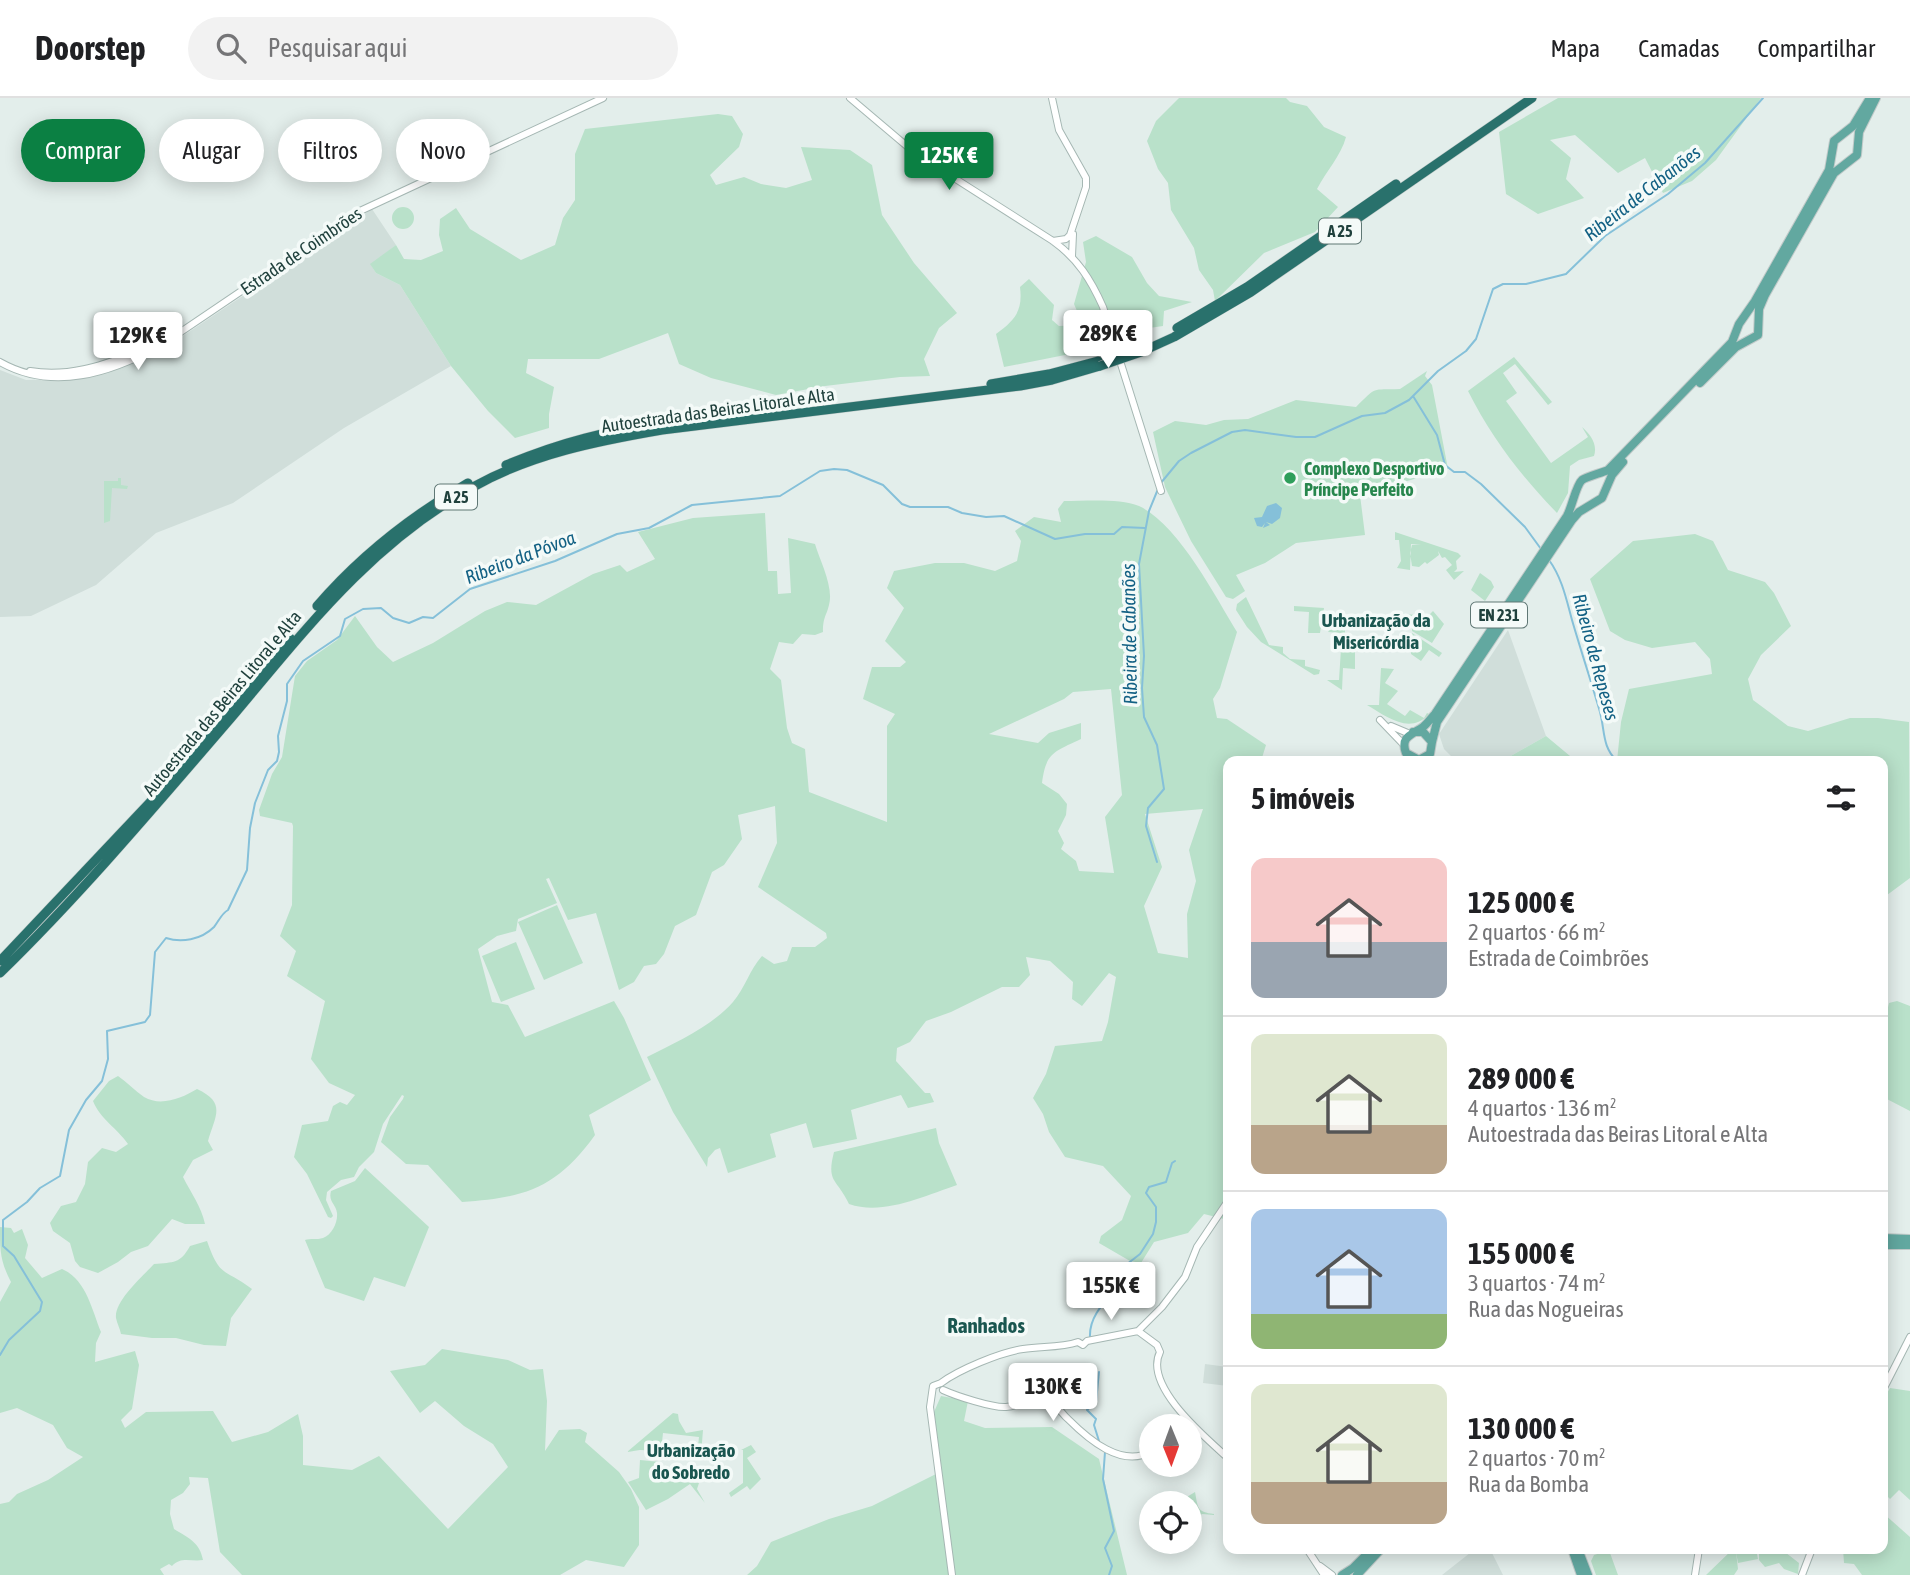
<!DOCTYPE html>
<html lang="pt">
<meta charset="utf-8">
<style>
body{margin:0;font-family:"Asap Condensed",sans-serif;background:#f2f2f2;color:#202124;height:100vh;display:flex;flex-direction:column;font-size:26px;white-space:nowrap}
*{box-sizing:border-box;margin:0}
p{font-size:23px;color:#757577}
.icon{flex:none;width:38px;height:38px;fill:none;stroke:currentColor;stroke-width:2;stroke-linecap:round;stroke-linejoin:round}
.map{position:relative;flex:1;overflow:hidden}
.details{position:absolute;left:1223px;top:658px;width:665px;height:798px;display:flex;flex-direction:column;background:#fff;border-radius:14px;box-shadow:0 4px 18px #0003}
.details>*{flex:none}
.guide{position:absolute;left:21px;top:21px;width:665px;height:63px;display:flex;gap:14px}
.needle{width:46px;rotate:179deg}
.buttons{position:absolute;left:1139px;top:1316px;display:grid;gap:14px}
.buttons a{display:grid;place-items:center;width:63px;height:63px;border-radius:50%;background:#fff;box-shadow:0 4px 18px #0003;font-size:35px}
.price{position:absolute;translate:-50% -60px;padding:0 16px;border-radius:7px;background:#fff;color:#222;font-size:23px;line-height:46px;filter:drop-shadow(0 2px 4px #0008)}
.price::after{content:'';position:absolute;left:50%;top:42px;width:21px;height:16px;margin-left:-10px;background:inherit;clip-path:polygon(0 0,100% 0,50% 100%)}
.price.selected{background:#0b8043;color:#fff}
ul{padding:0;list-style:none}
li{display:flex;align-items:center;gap:21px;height:175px;padding:0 28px}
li+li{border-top:2px solid #e0e0e0}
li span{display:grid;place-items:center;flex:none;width:196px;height:140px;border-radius:14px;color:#555}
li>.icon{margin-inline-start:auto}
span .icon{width:84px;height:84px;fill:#fffc;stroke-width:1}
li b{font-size:30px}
h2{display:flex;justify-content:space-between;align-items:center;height:84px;padding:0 28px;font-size:30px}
.tag{padding:0 24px;border-radius:32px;background:#fff;box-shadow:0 4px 18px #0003;font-size:24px;line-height:63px}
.tag.selected{background:#0b8043;color:#fff}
header{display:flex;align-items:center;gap:42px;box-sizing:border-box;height:98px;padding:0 35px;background:#fff;border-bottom:2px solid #e0e0e0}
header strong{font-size:33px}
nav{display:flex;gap:38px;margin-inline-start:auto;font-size:24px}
.search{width:490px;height:63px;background:#f2f2f2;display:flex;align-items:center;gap:18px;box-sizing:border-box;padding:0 24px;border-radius:38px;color:#757577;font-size:26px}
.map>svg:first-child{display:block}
.built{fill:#d0deda}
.green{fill:#b9e1ca;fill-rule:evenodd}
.water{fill:#85c0d9}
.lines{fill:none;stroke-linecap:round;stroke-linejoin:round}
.stream{stroke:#85c0d9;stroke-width:2}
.tertiary-casing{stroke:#a5b7b3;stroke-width:8}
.primary-casing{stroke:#c1cac9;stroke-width:10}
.motorway-casing{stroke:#c1cac9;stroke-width:10}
.tertiary{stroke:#fff;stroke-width:6}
.primary{stroke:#62a8a0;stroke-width:8}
.motorway{stroke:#29716c;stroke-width:9}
.motorway-bridge-casing{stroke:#c1cac9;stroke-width:10;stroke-linecap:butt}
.motorway-bridge{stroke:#29716c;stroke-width:9}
.leisure-dot{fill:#2e9e5b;stroke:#f4faf8;stroke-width:2.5}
.labels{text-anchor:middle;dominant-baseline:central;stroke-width:7;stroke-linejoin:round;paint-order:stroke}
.shield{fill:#f4faf8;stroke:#607875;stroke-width:2}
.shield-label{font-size:16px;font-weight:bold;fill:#20413d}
.street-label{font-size:18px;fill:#20413d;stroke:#f4faf8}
.leisure-label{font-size:18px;font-weight:bold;fill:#27864d;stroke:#f4faf8;text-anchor:start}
.water-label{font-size:19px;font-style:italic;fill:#136184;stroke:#f4faf8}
.neighbourhood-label{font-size:19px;font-weight:bold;fill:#1a5650;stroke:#f4faf8}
.quarter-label{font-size:21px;font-weight:bold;fill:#1a5650;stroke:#f4faf8}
</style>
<header>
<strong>Doorstep</strong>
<div class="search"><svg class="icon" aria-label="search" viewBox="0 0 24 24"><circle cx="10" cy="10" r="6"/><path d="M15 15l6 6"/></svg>Pesquisar aqui</div>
<nav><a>Mapa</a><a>Camadas</a><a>Compartilhar</a></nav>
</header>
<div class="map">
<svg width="1910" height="1477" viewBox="0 0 1910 1477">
<rect width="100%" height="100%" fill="#e3eeeb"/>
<!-- built -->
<path class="built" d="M372,111L396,147L371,167L376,175L400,187L451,268L344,330L233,405L156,435L96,487L31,518L0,519V272L26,282L71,281L159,254Z
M1508,532L1546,638L1502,663H1456L1444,651L1439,636Z
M1205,1266L1228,1269V1288L1203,1285Z
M1475,1451H1490L1503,1477H1442Z"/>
<!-- green -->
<path class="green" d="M1179,0H1286L1290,4L1307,8L1324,29L1346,39C1341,58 1326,73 1317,91L1338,109L1315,134L1264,155L1215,203L1213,192L1199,172L1194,150L1171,112L1168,85L1158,71L1147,43L1156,23Z
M1558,0H1761L1716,62L1692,83L1663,95L1645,60L1618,75L1575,37L1550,42L1571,60L1566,81L1584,100L1538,116L1506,96L1499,34Z
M718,16L732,18L743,36L739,49L710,77L716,87L744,79L761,86L786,90L812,82L801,49L850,52L872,67L882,117L914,165L957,215L939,230L924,261L930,278L900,279L825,288L776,297L711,280L679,266L668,235L599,261H528L526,275L554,289L549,316V330L515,340L488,313L451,268L400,187L376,175L370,166L396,147L404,161L421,162L443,153L439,137L440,121L456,110L470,131L521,162L555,147L563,120L575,102V56L585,31Z
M392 120a11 11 0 1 1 22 0a11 11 0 1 1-22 0Z
M1096,138L1132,159L1147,185L1159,198L1192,204L1164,213L1163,228C1140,232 1119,230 1097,238L1090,252L1004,269L996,236C1015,222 1023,213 1020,189L1029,181L1054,207L1052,222L1059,228L1083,227L1074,206L1086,164L1083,144Z
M1514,259L1552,304L1548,307L1515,266L1503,275L1517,295L1506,303L1551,365L1588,339L1582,329C1590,336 1598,346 1594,358L1579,362L1570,368L1568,395L1557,415C1521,378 1491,339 1468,293Z
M1427,273L1425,278L1432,287L1448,371L1360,397L1365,437L1296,445L1265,465L1236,477L1245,493L1233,501L1226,499L1191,443L1175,410L1165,389L1153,334L1175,323L1206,327L1224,322L1248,321L1296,302L1356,309C1377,288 1371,292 1400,291Z
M118,380H121V387L128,388L127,391L112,390L110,423L104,425V383H118Z
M1064,403C1085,403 1120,400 1139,408C1178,426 1215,498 1237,534L1220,590L1213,601L1217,620L1227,621L1266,647L1261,663H1228V1122L1204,1116L1188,1135L1154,1144L1141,1165L1130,1163L1099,1145L1101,1138L1122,1122L1131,1098L1103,1068L1065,1059L1049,1034L1043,1016L1033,1000L1046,976L1055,948L1102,943L1108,924L1116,879L1109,875L1082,908L1072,901L1073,884L1050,863L1026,859L1030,877L1019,889H1002L951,914L926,923L910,944L897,950L896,963L925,995H930L934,1004L908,1010L901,997L851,1012L857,1041L813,1050L806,1025L770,1036L776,1059L728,1075L720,1050L715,1052L708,1060L707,1069L673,1014L647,959C675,945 712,928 733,904C745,890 750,871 762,858L774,866L787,863L792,849H815L827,840L826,835L758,789L777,745L775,708L738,717L742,741L724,767L712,774L696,817L675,828L664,856L656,866L644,868L634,884L619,892L596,815L568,822L549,780L546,781L557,805L518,821L516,833L497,838L478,851L492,904L508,907L525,939L614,903L624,920L651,982L589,1017L595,1037C557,1090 525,1100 462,1104L428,1067L406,1066L381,1044L390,1019L403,1001L404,998L402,997L383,1026L374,1054L359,1069L354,1079L341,1082L327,1094L326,1102L333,1118L331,1120L328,1119L307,1076L294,1059L302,1027L328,1023L333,1008L340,1004L347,1007L355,997L329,985L311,961L325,903L287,878L296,853L280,838L292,807L293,728L292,725L260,718L259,712L272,676L282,659L295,578L307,563L337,542L355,518L377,549L393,564L433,545L485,513L507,504L536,507L593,476L620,467L627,474L655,461L638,434L693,420L765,415L768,473H777L778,496L791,495L788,440L815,446C820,463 834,489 829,507C826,519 823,519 823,534L815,537L802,536L793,546L779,544L770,571L781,582L787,630L792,645L805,651L809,694L887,724V628L895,616L863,601L872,569H900L906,564L885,543L904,510L887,490L894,473L935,465H964L995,473L1017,463L1021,443L1015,433L1034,419L1061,424L1058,411ZM1111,591L1122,697L1105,719L1114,775L1079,773L1076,763L1061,751L1064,745L1058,733L1066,717L1067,706L1059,696L1042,685C1046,654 1054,654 1081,641V625L1049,635L1038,645L989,636L1064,601L1073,594ZM1203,711L1189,752L1196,783L1187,816L1188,860L1158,855L1144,808L1162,769L1145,716Z
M1395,434L1458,455L1461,458L1456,463L1457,471L1454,474L1464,473L1454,482L1446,472L1452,467L1445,459L1442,460L1438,453L1439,457L1427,466L1425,464L1419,469L1412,468L1410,455L1412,447H1421L1411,446L1410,472L1397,470L1401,463L1399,442H1395Z
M1695,436L1713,443L1728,472L1765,484L1774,495L1791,528L1761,557L1748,581L1753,602L1788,628L1808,633L1850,620H1878L1909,624L1910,780L1883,800V663H1617L1621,624L1629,591L1712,576L1710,561L1695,544L1652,550L1625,542L1610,533L1590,481L1633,443Z
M1480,475L1491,483L1494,489L1485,503L1471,492Z
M1246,499L1269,547L1283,549V555L1290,561L1305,562V568L1320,572L1319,576L1314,577L1261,544L1247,529L1236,512L1237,506Z
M1294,508L1324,510L1320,535H1308L1309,514L1294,513Z
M1433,513L1444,526L1432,545L1412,533V529L1392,527L1393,515L1428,518Z
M1331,530L1345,532V548L1355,549V571L1343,570L1342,592L1327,582H1339L1342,535L1328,534Z
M1412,535L1442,555L1439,559L1429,552L1421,563L1411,556Z
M1381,570L1394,571L1385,585L1398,593L1387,606L1405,618L1410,612L1424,620L1427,615L1429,616C1410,637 1387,619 1367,607H1379Z
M1546,638L1576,663H1502Z
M557,807L583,865L544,882L518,824Z
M516,844L535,891L501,904L482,858Z
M1897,903L1910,908V1013L1883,999V930L1889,905Z
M118,978C127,984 135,993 144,999C161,1009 182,1000 197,991C227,1005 215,1018 208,1043L213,1052L193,1062L183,1079C191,1095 201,1108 205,1126H185L172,1121L148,1148L131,1154L118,1164L98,1175L80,1169L75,1163L70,1145L53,1133L50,1125L61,1108L76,1104L85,1086L88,1064L102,1050L116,1054L128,1046C117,1030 100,1021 93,1003L109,983Z
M936,1030L939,1045L957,1087C924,1098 883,1118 849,1106C837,1080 826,1085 834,1054Z
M365,1070L429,1129L405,1189L374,1179L364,1203L325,1190L305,1142C310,1140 317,1142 323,1140C332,1137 338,1124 337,1115C336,1106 328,1104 331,1093L355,1083Z
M0,1129L11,1130L14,1135L22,1131L28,1147L25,1160L42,1180L62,1171C86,1181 92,1212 101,1234L96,1245L95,1264L135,1253L139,1267L132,1311L121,1322L125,1330L146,1314L213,1313L232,1344L268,1334L298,1316L303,1338V1367L352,1372L379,1358L448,1431L508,1369L493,1346L464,1328L435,1303L420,1315L390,1273L425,1267L442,1251L508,1262L530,1272L543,1271L547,1303L545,1353L559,1332L580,1331L587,1335L585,1344L619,1374L631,1391L639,1409V1447L624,1469L586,1462L560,1477H242L220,1454L208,1380L189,1379L190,1386L183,1395L171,1402L170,1416L174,1431C189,1440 200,1445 203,1462C191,1464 181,1458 172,1468L169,1466L160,1471L164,1477H0V1406L9,1404L17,1396L48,1382L83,1359L67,1350L53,1327L17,1310L0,1315V1204L11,1184C0,1163 0,1152 0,1129Z
M207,1143C220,1180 224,1170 252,1191L231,1220L226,1248L204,1247L176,1240H152L121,1236C120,1231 117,1225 116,1220C114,1203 143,1178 154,1166C174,1164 180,1166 190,1148Z
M1890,1290L1910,1293V1402L1899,1392L1890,1401L1888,1399L1883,1402V1302Z
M941,1298L968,1303L964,1323L985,1330L1052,1329L1099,1361L1127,1477H747L757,1468L771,1444L829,1421L872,1408L942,1373L934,1314Z
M673,1315L678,1316L679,1323L686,1335L703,1332L701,1357H697L699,1339L663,1335L661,1353L640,1352L627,1354Z
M751,1347L756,1354L747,1360L761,1381L750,1392L747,1388L731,1399L729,1395L743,1385V1352H741Z
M640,1362L660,1364L659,1383L699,1385L697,1391L705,1405L690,1386L668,1401L646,1412L628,1384L639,1380Z
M1195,1394C1198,1410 1197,1414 1214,1416V1417L1202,1416L1196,1420L1194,1431L1190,1429V1405H1177Z
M1883,1415L1910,1439V1477H1862L1854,1466L1844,1465L1843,1451H1883Z
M1733,1451H1741L1736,1454L1756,1451L1758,1461L1738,1465L1736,1454L1738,1471L1734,1477H1706Z
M1759,1451H1781L1799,1465L1798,1476L1784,1471L1779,1465L1765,1469L1759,1462Z
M1604,1454L1610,1455L1618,1477H1596L1591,1463L1594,1457Z"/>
<!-- water -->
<path class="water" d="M1276,405L1282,410L1280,420L1272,426L1266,424L1270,427L1263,430L1265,425L1262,429L1257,428L1254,420L1262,419L1267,408Z"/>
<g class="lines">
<!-- stream -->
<path class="stream" d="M1413,298L1437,337L1445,367L1454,374H1465L1481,386L1525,429L1541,451
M1160,386L1179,363L1191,355L1232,334L1245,332L1296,339H1315L1362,318L1385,315L1409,302L1438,273L1466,253L1476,241L1493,191L1503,186H1526L1566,176L1605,138L1668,96L1705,65L1763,0
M1549,462C1562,480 1566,500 1572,522C1581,553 1591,583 1600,614C1605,633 1602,649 1617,663
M1157,764L1146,728L1148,710L1164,691L1157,647L1144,619L1142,590L1144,558L1139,466L1149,413L1158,391
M1090,1239C1089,1217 1106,1203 1119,1188V1178L1122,1170L1140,1156L1153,1136L1156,1124V1109L1146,1095L1149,1089L1166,1084L1172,1065L1175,1063
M0,1257L9,1242L40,1213L42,1204L14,1158L3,1148V1122L27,1104L40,1090L60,1078L69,1032L86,1002L102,983L108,961L107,933L145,924L150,917L155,854L166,840C181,845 201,842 214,829C219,823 221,816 228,812L247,772L250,730L255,705L268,672L277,663L279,654L278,638L287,603V586L303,563L340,538L345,521L363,511L381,510L393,520L409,525L423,519L433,520L470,491L555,463L617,436L649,430L692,407L780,398L820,373L834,371L847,372L883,387L902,406L910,409H948L962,415L986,419L1004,418L1055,441L1085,436H1114L1122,429L1145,430
M1099,1274L1096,1304L1087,1312L1096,1321L1094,1327L1099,1343
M1105,1354L1103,1381L1114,1433L1105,1450L1112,1468L1109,1477"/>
<defs>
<path id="tertiary" d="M850,0L915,55L1053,143C1078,161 1091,182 1103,209L1161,393
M1052,0L1059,32L1086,80V89L1070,137L1066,141L1053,143
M1072,158L1073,136
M0,264C53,294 110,275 160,248L360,113L603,0
M30,273C70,280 105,266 141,253
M1380,622L1404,647
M1391,628L1410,636
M1138,1233L1162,1209L1185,1179L1197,1149L1228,1103
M941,1285C958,1272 1001,1254 1023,1251C1042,1248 1060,1250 1078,1244L1083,1247L1087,1243L1138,1233L1157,1247L1160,1254C1143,1288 1206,1340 1228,1360
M941,1285L933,1288L930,1309L952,1477
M943,1292C956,1298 993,1310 1006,1309C1026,1308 1026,1293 1052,1306C1059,1309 1062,1316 1068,1321C1088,1341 1122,1371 1152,1353
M1883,1292L1910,1239
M1171,1328L1191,1326
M1307,1451L1324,1477
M1320,1468L1332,1477
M1695,1477L1699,1451
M1802,1477L1812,1451"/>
<path id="primary" d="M1700,285L1736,249L1758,237L1759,211L1765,197L1834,75L1857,57L1859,34L1876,0
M1413,634H1423L1432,644L1430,656L1419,662L1406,655C1400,639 1411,637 1423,629C1428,625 1431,620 1435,616L1567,418C1572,409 1576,387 1582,382C1586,379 1601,375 1608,372L1732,244L1739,226L1755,203L1829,72L1834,43L1853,28L1870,0
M1432,644L1437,624L1572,422L1579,414L1602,400L1612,377L1623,364
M1883,1140L1910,1141
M1883,1147H1910
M1572,1451L1581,1477
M1578,1451L1588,1477
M1342,1477L1353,1470L1372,1451
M1357,1477L1381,1451"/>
<path id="motorway" d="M1177,230L1247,189L1396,86
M1141,254L1174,239L1251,194L1532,0
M991,286L1049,276L1098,263
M506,367C561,344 608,332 667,325
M317,508C360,458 411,418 468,385
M0,863L153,701L290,540
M0,875C82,795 156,707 231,620C306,531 371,445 475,388C532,356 598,343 662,332L1020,288L1052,282L1100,268"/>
</defs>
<!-- tertiary casing -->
<use href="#tertiary" class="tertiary-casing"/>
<!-- primary casing -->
<use href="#primary" class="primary-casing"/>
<!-- motorway casing -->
<use href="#motorway" class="motorway-casing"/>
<!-- tertiary -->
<use href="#tertiary" class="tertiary"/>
<!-- primary -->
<use href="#primary" class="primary"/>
<!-- motorway -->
<use href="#motorway" class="motorway"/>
<defs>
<path id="motorway-bridge" d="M1100,268L1141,254"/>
</defs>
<!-- motorway-bridge casing -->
<use href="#motorway-bridge" class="motorway-bridge-casing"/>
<!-- motorway-bridge -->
<use href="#motorway-bridge" class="motorway-bridge"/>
</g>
<!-- markers -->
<circle class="leisure-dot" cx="1290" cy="380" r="7"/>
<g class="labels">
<!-- shield labels -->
<g class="shield">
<rect x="1319" y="120.5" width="42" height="25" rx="5"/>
<rect x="435" y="386.5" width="42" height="25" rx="5"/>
<rect x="1471" y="504.5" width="56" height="25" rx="5"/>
</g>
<g class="shield-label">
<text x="1340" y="133">A 25</text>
<text x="456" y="399">A 25</text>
<text x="1499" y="517">EN 231</text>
</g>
<!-- street labels -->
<g class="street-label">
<text transform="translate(301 153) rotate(-34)">Estrada de Coimbrões</text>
<text transform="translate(718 312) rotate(-8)">Autoestrada das Beiras Litoral e Alta</text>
<text transform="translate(222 605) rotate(-50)">Autoestrada das Beiras Litoral e Alta</text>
</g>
<!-- leisure labels -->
<g class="leisure-label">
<text x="1304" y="370">Complexo Desportivo<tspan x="1304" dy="21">Príncipe Perfeito</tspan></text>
</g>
<!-- water labels -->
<g class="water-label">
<text transform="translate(1642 95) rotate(-38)">Ribeira de Cabanões</text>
<text transform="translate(520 459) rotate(-21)">Ribeiro da Póvoa</text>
<text transform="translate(1129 536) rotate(-91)">Ribeira de Cabanões</text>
<text transform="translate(1596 559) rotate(75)">Ribeiro de Repeses</text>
</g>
<!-- neighbourhood labels -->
<g class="neighbourhood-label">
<text x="1376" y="522">Urbanização da<tspan x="1376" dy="22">Misericórdia</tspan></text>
<text x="691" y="1352">Urbanização<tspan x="691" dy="22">do Sobredo</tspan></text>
</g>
<!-- quarter labels -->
<g class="quarter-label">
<text x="986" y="1227">Ranhados</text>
</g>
</g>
</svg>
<div class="buttons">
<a><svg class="needle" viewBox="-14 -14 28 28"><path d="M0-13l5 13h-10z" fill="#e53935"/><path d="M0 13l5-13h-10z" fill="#757577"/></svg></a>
<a><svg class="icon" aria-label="locate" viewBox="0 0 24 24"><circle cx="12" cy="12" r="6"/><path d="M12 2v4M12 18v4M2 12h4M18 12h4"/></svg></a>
</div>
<b class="price selected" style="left:949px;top:94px">125K €</b>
<b class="price" style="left:1108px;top:272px">289K €</b>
<b class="price" style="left:138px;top:274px">129K €</b>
<b class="price" style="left:1111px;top:1224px">155K €</b>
<b class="price" style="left:1053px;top:1325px">130K €</b>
<div class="guide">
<a class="tag selected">Comprar</a>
<a class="tag">Alugar</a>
<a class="tag">Filtros</a>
<a class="tag">Novo</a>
</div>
<section class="details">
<h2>5 imóveis<svg class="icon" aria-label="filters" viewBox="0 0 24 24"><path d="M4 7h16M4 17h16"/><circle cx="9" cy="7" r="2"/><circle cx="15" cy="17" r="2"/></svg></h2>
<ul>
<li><span style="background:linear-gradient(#f6c9c9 60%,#9aa5b1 0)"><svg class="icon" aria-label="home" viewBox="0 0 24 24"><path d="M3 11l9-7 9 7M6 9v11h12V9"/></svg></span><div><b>125 000 €</b><p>2 quartos · 66 m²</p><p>Estrada de Coimbrões</p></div></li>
<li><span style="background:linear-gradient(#dfe7d0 65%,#b9a48a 0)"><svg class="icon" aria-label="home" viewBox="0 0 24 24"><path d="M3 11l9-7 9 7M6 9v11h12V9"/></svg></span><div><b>289 000 €</b><p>4 quartos · 136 m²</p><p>Autoestrada das Beiras Litoral e Alta</p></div></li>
<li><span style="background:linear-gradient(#a9c7e8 75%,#8fb573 0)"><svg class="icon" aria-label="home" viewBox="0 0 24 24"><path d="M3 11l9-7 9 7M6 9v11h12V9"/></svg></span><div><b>155 000 €</b><p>3 quartos · 74 m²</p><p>Rua das Nogueiras</p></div></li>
<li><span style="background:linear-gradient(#dfe7d0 70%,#b9a48a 0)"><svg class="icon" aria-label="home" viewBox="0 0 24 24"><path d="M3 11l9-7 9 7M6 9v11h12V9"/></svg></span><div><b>130 000 €</b><p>2 quartos · 70 m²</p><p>Rua da Bomba</p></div></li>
</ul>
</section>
</div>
